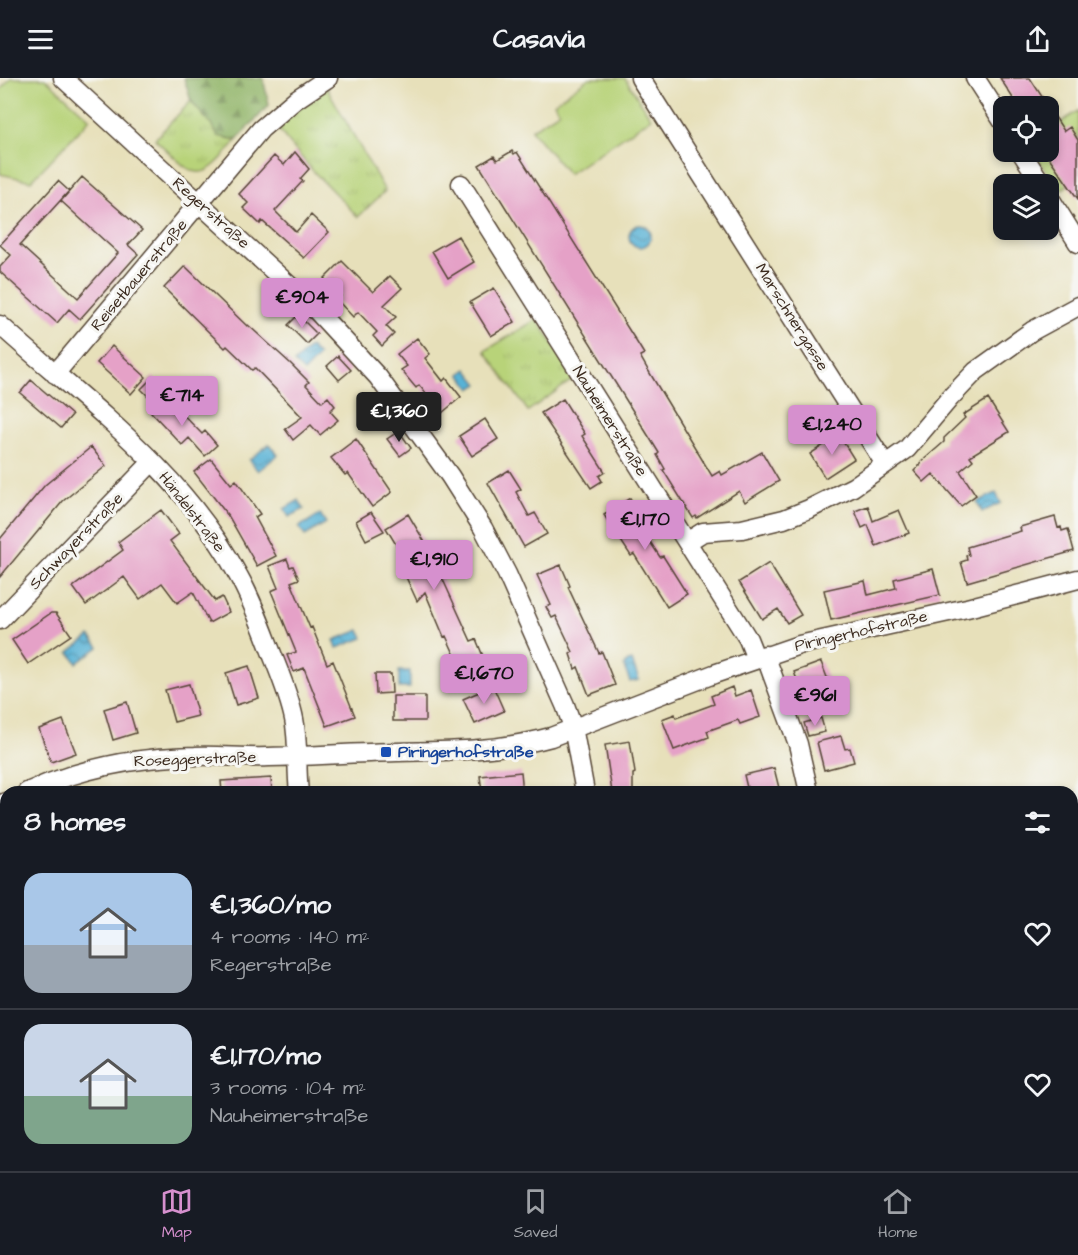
<!DOCTYPE html>
<meta charset="utf-8">
<style>
body{margin:0;font-family:"Architects Daughter",sans-serif;background:#20242c;color:#f1f3f6;height:100vh;display:flex;flex-direction:column;font-size:22px;white-space:nowrap}
*{box-sizing:border-box;margin:0}
p{font-size:20px;color:#9ea1a6}
.icon{flex:none;width:33px;height:33px;fill:none;stroke:currentColor;stroke-width:2;stroke-linecap:round;stroke-linejoin:round}
.map{position:relative;flex:1;overflow:hidden}
.panel{position:absolute;left:0px;top:708px;width:1078px;height:386px;display:flex;flex-direction:column;background:#171b24;border-radius:18px 18px 0 0;box-shadow:0 3px 9px #0003}
.panel>*{flex:none}
.tools{position:absolute;left:993px;top:18px;display:grid;gap:12px}
.tools a{display:grid;place-items:center;width:66px;height:66px;border-radius:12px;background:#171b24;box-shadow:0 3px 9px #0003;font-size:30px}
.price{position:absolute;translate:-50% -51px;padding:0 14px;border-radius:6px;background:#d690ce;color:#111;font-size:20px;line-height:39px;filter:drop-shadow(0 2px 3px #0008)}
.price::after{content:'';position:absolute;left:50%;top:36px;width:18px;height:14px;margin-left:-9px;background:inherit;clip-path:polygon(0 0,100% 0,50% 100%)}
.price.selected{background:#222;color:#fff}
ul{padding:0;list-style:none}
li{display:flex;align-items:center;gap:18px;height:150px;padding:0 24px}
li+li{border-top:2px solid #363941}
li span{display:grid;place-items:center;flex:none;width:168px;height:120px;border-radius:18px;color:#555}
li>.icon{margin-inline-start:auto}
span .icon{width:72px;height:72px;fill:#fffc;stroke-width:1}
li b{font-size:26px}
h2{display:flex;justify-content:space-between;align-items:center;height:72px;padding:0 24px;font-size:26px}
header{display:flex;justify-content:space-between;align-items:center;height:78px;padding:0 24px;background:#171b24;font-size:27px;font-weight:700}
.dock{display:flex;justify-content:space-around;align-items:center;height:84px;border-top:2px solid #363941;background:#171b24;font-size:16px;color:#9ea1a6}
.dock a{display:grid;justify-items:center;gap:3px}
.dock .selected{color:#d690ce}
.map>svg:first-child{display:block}
.built{fill:#efd0e6}
.grass{fill:url(#grass-tufts);stroke:#7a7e4c;stroke-width:1.5}
.forest{fill:url(#forest-firs);stroke:#667044;stroke-width:1.5}
.garden{fill:#b8d379;stroke:#7a7e4c;stroke-width:1.5}
.water{fill:url(#water-waves);stroke:#4a6e7a;stroke-width:1.5}
.building{fill:#e5a1c7}
.lines{fill:none;stroke-linecap:round;stroke-linejoin:round}
.minor-casing{stroke:#554535;stroke-width:21}
.minor{stroke:#fff;stroke-width:18}
.transit-dot{fill:#1a4fb4;stroke:#f6f6f2;stroke-width:2}
.labels{text-anchor:middle;dominant-baseline:central;stroke-width:6;stroke-linejoin:round;paint-order:stroke}
.street-label{font-size:16px;fill:#3b2a1e;stroke:#f6f6f2}
.transit-label{font-size:16px;font-weight:bold;fill:#164399;stroke:#f6f6f2;text-anchor:start}
</style>
<header><svg class="icon" aria-label="menu" viewBox="0 0 24 24"><path d="M4 6h16M4 12h16M4 18h16"/></svg>Casavia<svg class="icon" aria-label="share" viewBox="0 0 24 24"><path d="M12 15V3M7 8l5-5 5 5M5 13v7h14v-7"/></svg></header>
<div class="map">
<svg width="1078" height="1093" viewBox="0 0 1078 1093">
<defs>
<pattern id="grass-tufts" width="24" height="20" patternUnits="userSpaceOnUse" patternTransform="scale(1.5)"><rect width="24" height="20" fill="#b8d379"/><path d="M3 7l-1-3M5 7V3M7 7l1-3M15 17l-1-3M17 17v-4M19 17l1-3" fill="none" stroke="#9fb568"/></pattern>
<pattern id="forest-firs" width="22" height="20" patternUnits="userSpaceOnUse" patternTransform="scale(1.5)"><rect width="22" height="20" fill="#92b569"/><path d="M5 1l3.5 6h-7zM16 11l3.5 6h-7z" fill="#789356"/></pattern>
<pattern id="water-waves" width="16" height="10" patternUnits="userSpaceOnUse" patternTransform="scale(1.5)"><rect width="16" height="10" fill="#59b2d6"/><path d="M0 5q4-4 8 0t8 0" fill="none" stroke="#4b91ad"/></pattern>
</defs>
<rect width="100%" height="100%" fill="#f6f6f2"/>
<filter id="ink" filterUnits="userSpaceOnUse"><feTurbulence type="fractalNoise" baseFrequency=".0167" numOctaves="2"/><feDisplacementMap in="SourceGraphic" scale="12" xChannelSelector="R" yChannelSelector="G"/><feConvolveMatrix kernelMatrix="1 2 1 2 8 2 1 2 1" color-interpolation-filters="sRGB"/></filter>
<filter id="wash" filterUnits="userSpaceOnUse"><feTurbulence type="fractalNoise" baseFrequency=".008" numOctaves="4" result="noise"/><feDisplacementMap in="SourceGraphic" scale="24" xChannelSelector="R" yChannelSelector="G"/><feGaussianBlur stdDeviation="1.35" result="paint"/><feColorMatrix in="noise" values="0 0 0 0 0 0 0 0 0 0 0 0 0 0 0 0 0 1.4 0 .05"/><feComposite in="paint" operator="in"/></filter>
<g filter="url(#wash)">
<rect width="100%" height="100%" fill="#e7e0ba"/>
<!-- built -->
<path class="built" d="M0,1074L6,1079V1088H15L22,1093H0Z"/>
<!-- grass -->
<path class="grass" d="M327,10L385,113L358,139L313,93L276,49L288,38Z
M191,23L213,48L214,53L230,62H237C199,110 196,100 155,61Z
M537,241L575,300L528,333L485,273Z"/>
<!-- forest -->
<path class="forest" d="M184,0H263L269,27L237,62L218,58L212,48L191,23Z"/>
<!-- garden -->
<path class="garden" d="M11,0H45L90,41L31,103L0,96V12Z
M589,0H625L651,40L568,96L531,52L559,34L554,25Z
M1078,33V101L1059,113L1033,74H1048L1049,52Z"/>
<!-- water -->
<path class="water" d="M629 158a11 11 0 1 1 22 0a11 11 0 1 1-22 0Z
M310,269L319,278L304,294L294,285Z
M467,291L479,306L471,311L460,296Z
M269,366L278,377L258,393L249,382Z
M996,415L1001,425L982,434L977,424Z
M299,422L304,431L289,439L284,431Z
M320,436L326,445L305,458L299,449Z
M360,552L363,560L337,570L334,562Z
M90,558L99,569L77,585L69,574Z
M632,583L639,602L630,604L624,589L625,585Z
M399,593H410V610H399Z"/>
<g id="blocks">
<!-- building -->
<path class="building" d="M1000,0H1030L1048,28H1018Z
M1048,28L1064,53L1070,49L1078,62V121L1048,78Z
M512,73L514,76L517,74L636,263L644,276L640,278L648,292L712,398L720,393L722,397L762,374L779,403L745,424L739,413L697,440L696,438L693,440L663,392L665,391L657,377L659,375L651,362L479,87L494,78L497,82Z
M295,74L309,91L300,101L303,103L275,133L296,154L311,137L329,154L304,180L262,143L260,146L243,130L248,125L239,116L274,78L284,87Z
M82,99L142,152L128,167L138,176L80,241L69,231L57,245L0,194V189L11,177L0,167L58,103L69,113L20,167L78,220L118,175L61,123Z
M458,158L474,184L448,200L432,173Z
M342,183L373,214L390,198L402,210L384,227L396,239L386,248L394,256L382,268L373,258L377,254L358,234L353,239L337,222L341,218L324,201Z
M185,188L247,248L248,247L290,285L309,304L306,307L322,324L328,319L335,328L330,333L338,342L320,357L311,347L293,362L285,351L302,339L255,290L252,292L227,268L225,270L164,210Z
M494,210L515,244L491,258L470,224Z
M298,237L317,256L307,266L288,247Z
M417,260L430,276L425,280L443,303L446,300L461,319L442,335L419,307L416,310L401,292L407,288L397,276Z
M112,268L146,299L131,316L97,285Z
M338,278L351,292L339,302L327,288Z
M153,299L166,311L154,324L141,311Z
M31,302L72,337L61,350L20,315Z
M166,319L202,356L205,353L217,367L205,378L189,360L182,367L151,334Z
M563,321L585,356L582,358L605,394L599,398L602,403L591,410L541,335Z
M988,321L1009,354L970,378L973,382L960,393L976,417L961,428L933,396L924,404L914,393L921,386L920,385L944,364V360L965,340L963,337Z
M485,341L498,361L472,378L459,358Z
M399,353L411,370L400,378L387,361Z
M839,357L854,381L825,400L810,376Z
M356,361L392,414L372,429L348,395L345,397L331,380Z
M91,369L106,388L63,423L0,499V461L45,407Z
M211,381L231,406L236,402L260,436L255,439L276,478L257,488L229,439L194,394Z
M509,392L521,411L516,414L529,438L535,435L547,456L524,469L488,405Z
M630,420L644,442L641,443L647,451L643,453L660,479L663,478L687,516L667,529L634,476L631,478L604,437Z
M868,428L873,443L899,432L909,455L876,468L868,447L862,450L855,433Z
M161,432L179,456L170,463L215,523L222,519L229,534L209,545L193,514L177,525L162,505L140,521L124,499L86,527L73,509L123,472L118,464Z
M371,434L384,453L366,462L356,443Z
M408,436L429,471L471,563L476,561L485,583L462,593L446,558L444,559L425,514L417,523L400,486L406,483L386,450Z
M1055,439L1058,450L1061,449L1062,453L1068,451L1074,473L967,504L961,484L967,482L966,478L969,477L967,469L1021,453L1020,449Z
M287,481L290,489L293,488L299,501L291,504L310,550L312,549L327,586L333,583L355,638L327,648L304,590L294,594L287,577L296,574L271,513L278,510L269,488Z
M769,485L801,537L787,545L778,531L762,541L739,504Z
M561,487L570,508L568,509L599,575L602,574L615,607L589,617L578,589L575,591L570,576L573,574L556,538L552,540L546,529L551,527L537,497Z
M933,491L940,517L831,542L824,512L865,503L868,517L896,510L894,501Z
M51,535H56L71,557L28,586L12,562Z
M821,584L835,620L808,630L794,594Z
M249,588L259,620L236,627L226,595Z
M375,596H391L392,615L376,616Z
M189,606L198,638L174,644L165,612Z
M493,608L504,633L475,646L463,621Z
M732,609L735,618L751,612L760,639L740,646L738,642L707,653L709,659L674,672L662,641L675,636L676,640L714,626L711,618Z
M393,618H425V643H393Z
M127,624L136,655L113,662L104,631Z
M821,640L825,654L808,658L804,645Z
M63,642L76,675L51,684L39,651Z
M841,658L845,671L850,670L854,684L824,692L817,664Z
M630,663L635,695L633,696V714H612L605,667Z
M774,690L780,714H748L744,697Z
M521,694L523,714H482L480,698Z
M271,700L272,714H222L221,703Z"/>
</g>
</g>
<g filter="url(#ink)">
<use href="#blocks" fill-opacity="0" stroke="#554535" stroke-width="1.5"/>
<g class="lines">
<defs>
<path id="minor" d="M63,0L316,232L378,299L450,398L483,450L507,496L565,627L573,649L585,714
M640,0L885,386
M975,0L1004,45
M1021,74L1042,106
M461,106L748,561L756,581
M1048,117L1078,165
M0,247C84,323 184,394 238,497C251,520 260,544 269,568C278,592 289,616 294,641C299,665 296,690 299,714
M55,296L261,51L295,22L328,0
M687,464L703,454L742,451L784,441L809,431L853,409L907,371L950,320L976,293L1032,253L1078,228
M0,542L152,384
M765,577L798,666L809,714
M27,714C81,690 136,679 195,678C220,677 244,680 269,679C311,678 354,675 397,674C449,673 500,673 551,659L714,596L799,567L967,530L1078,501
M0,727L6,724
M0,952L6,945
M1072,969L1078,968
M253,1088L255,1093
M565,1088L566,1093
M75,1093L84,1088
M967,1093L968,1088"/>
</defs>
<!-- minor casing -->
<use href="#minor" class="minor-casing"/>
<!-- minor -->
<use href="#minor" class="minor"/>
</g>
</g>
<!-- markers -->
<rect class="transit-dot" x="380" y="668" width="12" height="12" rx="3"/>
<g class="labels">
<!-- street labels -->
<g class="street-label">
<text transform="translate(211 135) rotate(42)">Regerstraße</text>
<text transform="translate(139 197) rotate(-50)">Reisetbauerstraße</text>
<text transform="translate(792 239) rotate(58)">Marschnergasse</text>
<text transform="translate(610 343) rotate(58)">Nauheimerstraße</text>
<text transform="translate(192 434) rotate(52)">Händelstraße</text>
<text transform="translate(76 463) rotate(-46)">Schwayerstraße</text>
<text transform="translate(861 553) rotate(-13)">Piringerhofstraße</text>
<text transform="translate(195 681) rotate(-2)">Roseggerstraße</text>
</g>
<!-- transit labels -->
<g class="transit-label">
<text x="398" y="674">Piringerhofstraße</text>
</g>
</g>
</svg>
<div class="tools">
<a><svg class="icon" aria-label="locate" viewBox="0 0 24 24"><circle cx="12" cy="12" r="6"/><path d="M12 2v4M12 18v4M2 12h4M18 12h4"/></svg></a>
<a><svg class="icon" aria-label="layers" viewBox="0 0 24 24"><path d="M12 4l9 5-9 5-9-5zM3 14l9 5 9-5"/></svg></a>
</div>
<b class="price" style="left:302px;top:251px">€904</b>
<b class="price" style="left:182px;top:349px">€714</b>
<b class="price selected" style="left:399px;top:365px">€1,360</b>
<b class="price" style="left:832px;top:378px">€1,240</b>
<b class="price" style="left:645px;top:473px">€1,170</b>
<b class="price" style="left:434px;top:513px">€1,910</b>
<b class="price" style="left:484px;top:627px">€1,670</b>
<b class="price" style="left:815px;top:649px">€961</b>
<section class="panel">
<h2>8 homes<svg class="icon" aria-label="filters" viewBox="0 0 24 24"><path d="M4 7h16M4 17h16"/><circle cx="9" cy="7" r="2"/><circle cx="15" cy="17" r="2"/></svg></h2>
<ul>
<li><span style="background:linear-gradient(#a9c7e8 60%,#9aa5b1 0)"><svg class="icon" aria-label="home" viewBox="0 0 24 24"><path d="M3 11l9-7 9 7M6 9v11h12V9"/></svg></span><div><b>€1,360/mo</b><p>4 rooms · 140 m²</p><p>Regerstraße</p></div><svg class="icon" aria-label="heart" viewBox="0 0 24 24"><path d="M12 20l-8-8c-3-5 5-10 8-4 3-6 11-1 8 4z"/></svg></li>
<li><span style="background:linear-gradient(#c9d6e8 60%,#7fa58c 0)"><svg class="icon" aria-label="home" viewBox="0 0 24 24"><path d="M3 11l9-7 9 7M6 9v11h12V9"/></svg></span><div><b>€1,170/mo</b><p>3 rooms · 104 m²</p><p>Nauheimerstraße</p></div><svg class="icon" aria-label="heart" viewBox="0 0 24 24"><path d="M12 20l-8-8c-3-5 5-10 8-4 3-6 11-1 8 4z"/></svg></li>
</ul>
</section>
</div>
<nav class="dock">
<a class="selected"><svg class="icon" aria-label="map" viewBox="0 0 24 24"><path d="M3 6l6-2 6 2 6-2v14l-6 2-6-2-6 2zM9 4v14M15 6v14"/></svg>Map</a>
<a><svg class="icon" aria-label="saved" viewBox="0 0 24 24"><path d="M7 4h10v16l-5-4-5 4z"/></svg>Saved</a>
<a><svg class="icon" aria-label="home" viewBox="0 0 24 24"><path d="M3 11l9-7 9 7M6 9v11h12V9"/></svg>Home</a>
</nav>
